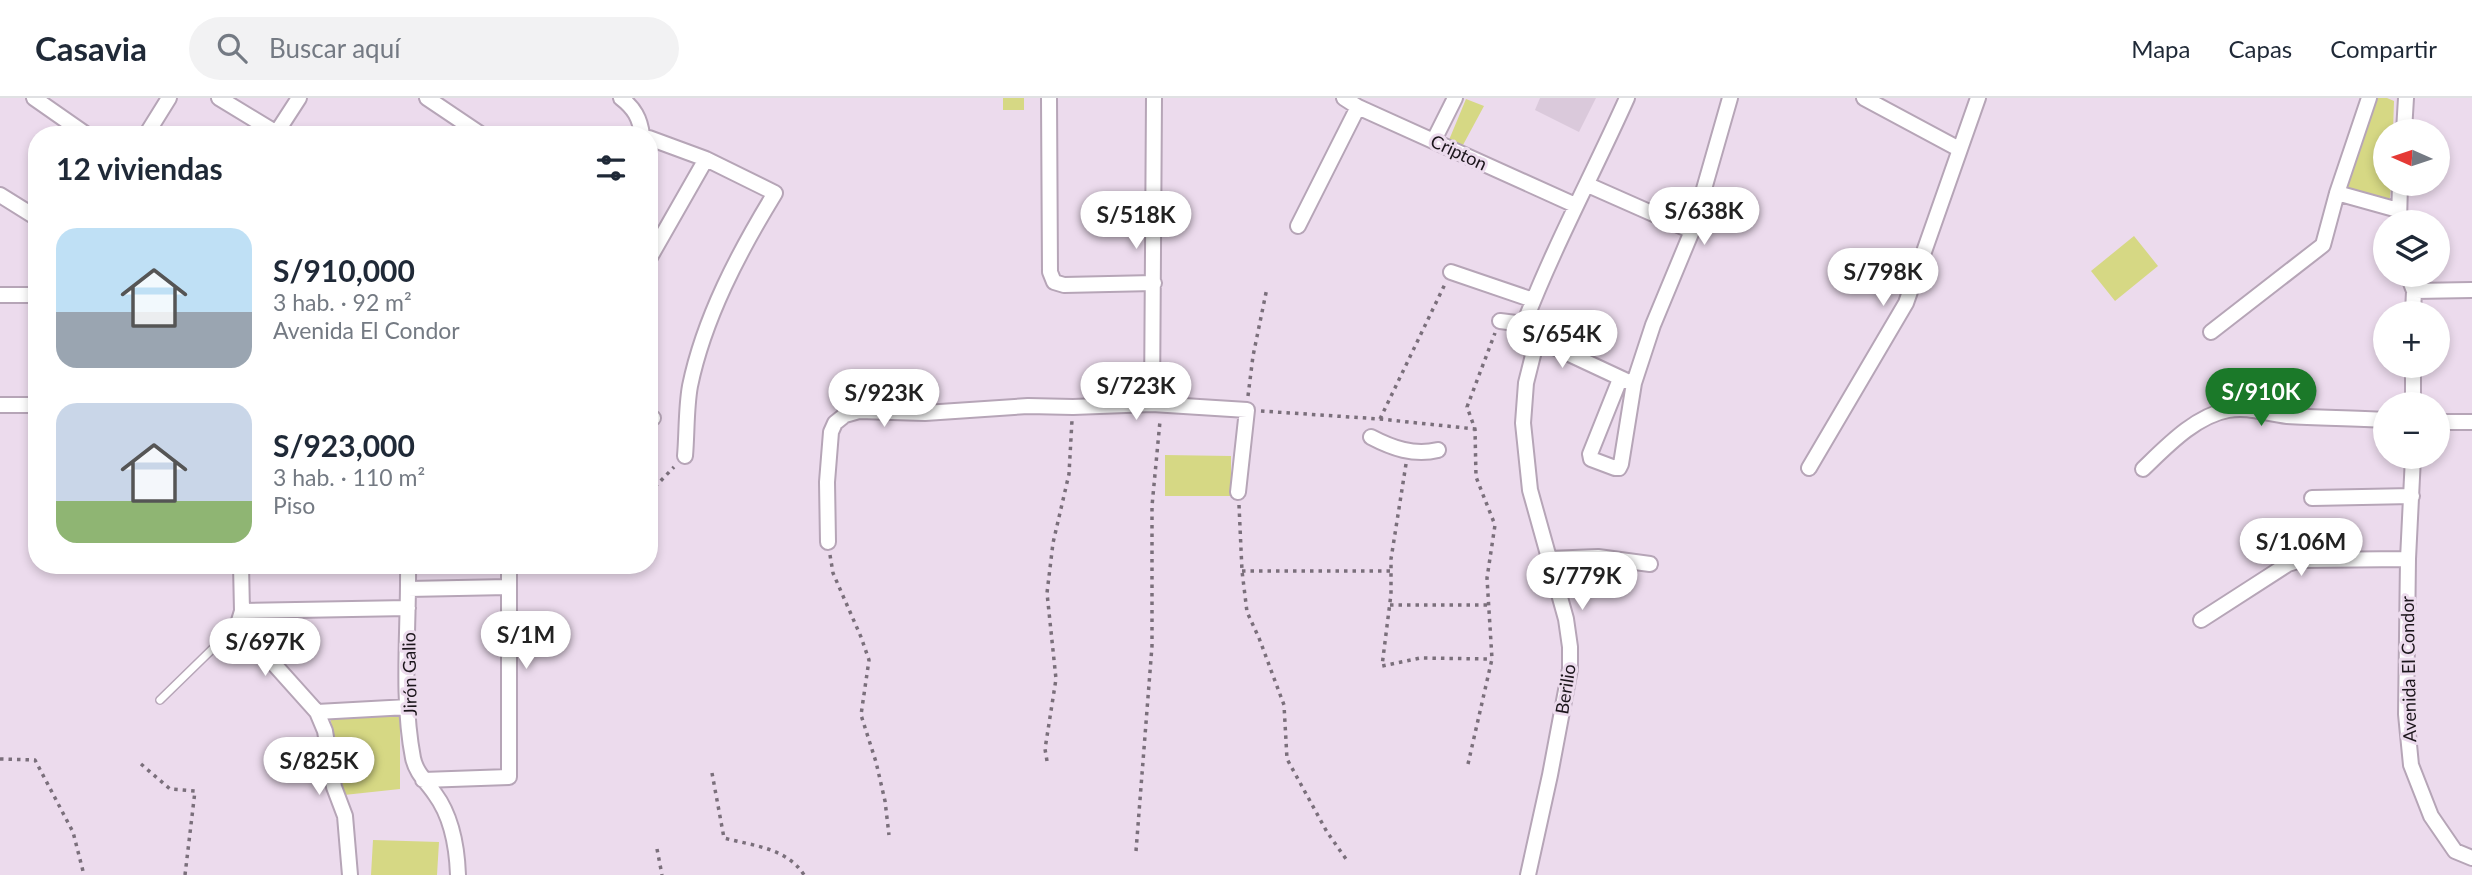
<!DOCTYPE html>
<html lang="es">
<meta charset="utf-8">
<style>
body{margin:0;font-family:Lato,sans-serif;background:#f2f2f3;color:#1f2937;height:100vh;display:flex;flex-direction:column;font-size:26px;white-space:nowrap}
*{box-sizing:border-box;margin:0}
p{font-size:23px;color:#747a83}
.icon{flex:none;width:38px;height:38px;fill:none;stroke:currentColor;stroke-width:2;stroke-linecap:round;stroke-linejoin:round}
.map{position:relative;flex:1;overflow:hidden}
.sheet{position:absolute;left:28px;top:28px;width:630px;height:448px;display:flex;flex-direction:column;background:#fff;border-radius:28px;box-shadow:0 4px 10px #0003}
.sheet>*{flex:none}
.needle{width:46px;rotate:273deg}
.controls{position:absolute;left:2373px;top:21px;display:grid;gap:14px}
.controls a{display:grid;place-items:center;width:77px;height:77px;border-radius:50%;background:#fff;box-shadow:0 4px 10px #0003;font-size:35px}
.price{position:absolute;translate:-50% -60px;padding:0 16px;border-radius:24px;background:#fff;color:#222;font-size:23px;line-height:46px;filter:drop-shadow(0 2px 4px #0008)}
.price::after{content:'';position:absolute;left:50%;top:42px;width:21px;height:16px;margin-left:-10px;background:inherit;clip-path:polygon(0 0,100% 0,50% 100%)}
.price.on{background:#1b7929;color:#fff}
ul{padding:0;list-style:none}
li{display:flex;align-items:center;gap:21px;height:175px;padding:0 28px}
li span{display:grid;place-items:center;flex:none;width:196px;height:140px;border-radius:21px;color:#555}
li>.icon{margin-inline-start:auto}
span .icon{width:84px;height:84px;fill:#fffc;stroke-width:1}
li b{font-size:30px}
h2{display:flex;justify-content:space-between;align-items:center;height:84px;padding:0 28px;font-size:30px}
header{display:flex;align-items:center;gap:42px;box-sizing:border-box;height:98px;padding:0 35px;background:#fff;border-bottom:2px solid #e0e1e3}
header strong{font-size:33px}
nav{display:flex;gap:38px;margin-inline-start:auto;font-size:24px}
.search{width:490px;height:63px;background:#f2f2f3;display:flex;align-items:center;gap:18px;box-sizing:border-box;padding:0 24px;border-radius:38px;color:#747a83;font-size:26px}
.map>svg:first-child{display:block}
.education{fill:#dac9db}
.green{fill:#d6d884}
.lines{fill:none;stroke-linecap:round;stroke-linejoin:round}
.service-casing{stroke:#b6a5b7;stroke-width:10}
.minor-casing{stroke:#b6a5b7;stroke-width:18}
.path{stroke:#7a6f7b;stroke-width:3.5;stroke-dasharray:3.5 5;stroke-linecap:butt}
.service{stroke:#fff;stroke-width:7}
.minor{stroke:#fff;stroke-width:14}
.labels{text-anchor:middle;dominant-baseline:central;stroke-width:6;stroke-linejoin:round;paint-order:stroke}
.street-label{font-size:18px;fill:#1b151b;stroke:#ecdbed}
</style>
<header>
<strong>Casavia</strong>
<div class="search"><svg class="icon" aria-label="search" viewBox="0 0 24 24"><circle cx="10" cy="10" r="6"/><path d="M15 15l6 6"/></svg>Buscar aquí</div>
<nav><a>Mapa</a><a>Capas</a><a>Compartir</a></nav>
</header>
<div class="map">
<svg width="2472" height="777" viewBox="0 0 2472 777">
<rect width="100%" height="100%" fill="#ecdbed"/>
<!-- education -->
<path class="education" d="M1540,0H1596L1579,34L1535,12Z"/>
<!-- green -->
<path class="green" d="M1003,0H1024V12H1003Z
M2374,0H2387L2394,3L2393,33H2385V86H2391L2390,100L2379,104L2341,92Z
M1466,1L1484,8L1463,47L1449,42Z
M2134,138L2158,168L2115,203L2091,173Z
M1165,357L1231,358V398H1165Z
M400,613V691L344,697L330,618Z
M373,742L439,744L437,777H371Z"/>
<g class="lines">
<defs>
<path id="service" d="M160,602L238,526"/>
<path id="minor" d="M34,0L87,37
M219,0L280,37
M427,0L482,37
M621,0C634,10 640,20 642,37
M1049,0L1050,174L1054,184L1064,187L1154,185
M1344,0L1358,9L1575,107
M1864,0L1959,51
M2404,33L2406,0
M146,37L169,0
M275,37L299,0
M649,40L706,61L775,95C739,154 704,220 690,288C686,310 687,335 685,358
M1434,42L1455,0
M1588,87L1692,133
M2337,95L2398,112
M0,97L37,120
M2399,124L2400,86
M1298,128L1358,9
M649,161L706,61
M1451,174L1533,202
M2408,177L2414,193L2413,215
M2414,193L2472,192
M0,197H37
M1500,223L1524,226L1537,241L1629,284
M1524,226C1554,148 1593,76 1627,0
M2211,234L2323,147L2337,95L2369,0
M1620,281L1590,356L1591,361L1615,370H1619L1621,366L1634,285L1653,227L1692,133L1730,0
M1152,306L1154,0
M2413,306V268
M0,307H37
M649,320H653
M2438,324H2472
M1371,339C1392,350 1414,358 1438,352
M2413,359L2408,461L2406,616L2411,667L2431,718L2455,753L2472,760
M1809,370L1906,205L1978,0
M2143,371C2166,349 2195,318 2228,312C2249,308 2266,316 2287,318C2320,320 2353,320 2385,322
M2312,400L2412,398
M828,444L827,384L831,334L835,325L845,317L859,313L925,315L1028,308L1073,309L1152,306L1247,312L1238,394
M1548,461L1598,459L1650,466
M241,467L242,513L238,526L317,614L325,633L334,689L345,718L350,777
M408,467C409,530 401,598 413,660C416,675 427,684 435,696C452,719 457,749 458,777
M408,491L508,489
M242,513L408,510
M2201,522L2288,466L2301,462L2408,461
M317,614L408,609
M423,682L509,679V467
M1528,777L1550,677L1570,571V549L1566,521L1530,392L1523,325L1526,285L1537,241"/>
</defs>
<!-- service casing -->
<use href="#service" class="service-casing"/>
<!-- minor casing -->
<use href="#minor" class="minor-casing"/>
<!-- path -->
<path class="path" d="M1248,298L1253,258L1267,190
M1261,313L1380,321L1475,331
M1380,321L1445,186
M1406,366L1391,461V496L1382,568L1420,560L1492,561
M649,395L674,369
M1239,407L1242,473L1247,514L1259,540L1284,607L1287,661L1327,734L1346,761
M830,457L833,475L861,539L869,562L861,617L876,664L885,703L889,737
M1242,473H1390
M1390,507H1488
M0,661L35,662L73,734L84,777
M1047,663L1045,651L1056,581L1047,495L1053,445L1069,376L1072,322
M141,666L170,691L195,693L185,777
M1468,666L1492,561L1487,480L1495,427L1476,379L1475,331L1467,309L1495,235
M712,675L724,740C754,748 787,750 804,777
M657,751L662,777
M1136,753L1152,548V408L1160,323"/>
<!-- service -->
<use href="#service" class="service"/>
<!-- minor -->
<use href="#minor" class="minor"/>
</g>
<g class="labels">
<!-- street labels -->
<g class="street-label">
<text transform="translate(1459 54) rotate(25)">Cripton</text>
<text transform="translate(2408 571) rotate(-91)">Avenida El Condor</text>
<text transform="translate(409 576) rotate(-91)">Jirón Galio</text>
<text transform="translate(1565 591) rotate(-81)">Berilio</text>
</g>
</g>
</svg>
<div class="controls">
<a><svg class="needle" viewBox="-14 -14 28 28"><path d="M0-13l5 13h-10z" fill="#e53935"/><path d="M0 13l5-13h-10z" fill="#747a83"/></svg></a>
<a><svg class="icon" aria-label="layers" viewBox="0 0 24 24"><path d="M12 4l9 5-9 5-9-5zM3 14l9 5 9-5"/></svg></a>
<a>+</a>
<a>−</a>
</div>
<b class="price" style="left:1704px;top:149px">S/638K</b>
<b class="price" style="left:1136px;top:153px">S/518K</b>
<b class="price" style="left:1883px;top:210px">S/798K</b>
<b class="price" style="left:1562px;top:272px">S/654K</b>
<b class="price" style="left:1136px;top:324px">S/723K</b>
<b class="price on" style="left:2261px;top:330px">S/910K</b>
<b class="price" style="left:884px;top:331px">S/923K</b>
<b class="price" style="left:2301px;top:480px">S/1.06M</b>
<b class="price" style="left:1582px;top:514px">S/779K</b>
<b class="price" style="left:526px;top:573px">S/1M</b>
<b class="price" style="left:265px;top:580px">S/697K</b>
<b class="price" style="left:319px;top:699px">S/825K</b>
<section class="sheet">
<h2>12 viviendas<svg class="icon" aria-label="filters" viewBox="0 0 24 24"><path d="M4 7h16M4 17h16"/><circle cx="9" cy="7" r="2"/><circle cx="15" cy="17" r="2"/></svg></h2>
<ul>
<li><span style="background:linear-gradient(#bfe0f5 60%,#9aa5b1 0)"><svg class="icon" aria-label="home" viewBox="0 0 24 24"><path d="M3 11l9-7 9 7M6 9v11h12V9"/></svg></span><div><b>S/910,000</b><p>3 hab. · 92 m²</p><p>Avenida El Condor</p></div></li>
<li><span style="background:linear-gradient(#c9d6e8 70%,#8fb573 0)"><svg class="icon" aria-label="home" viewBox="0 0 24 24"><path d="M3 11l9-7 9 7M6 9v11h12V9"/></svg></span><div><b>S/923,000</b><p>3 hab. · 110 m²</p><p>Piso</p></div></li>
</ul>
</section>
</div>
